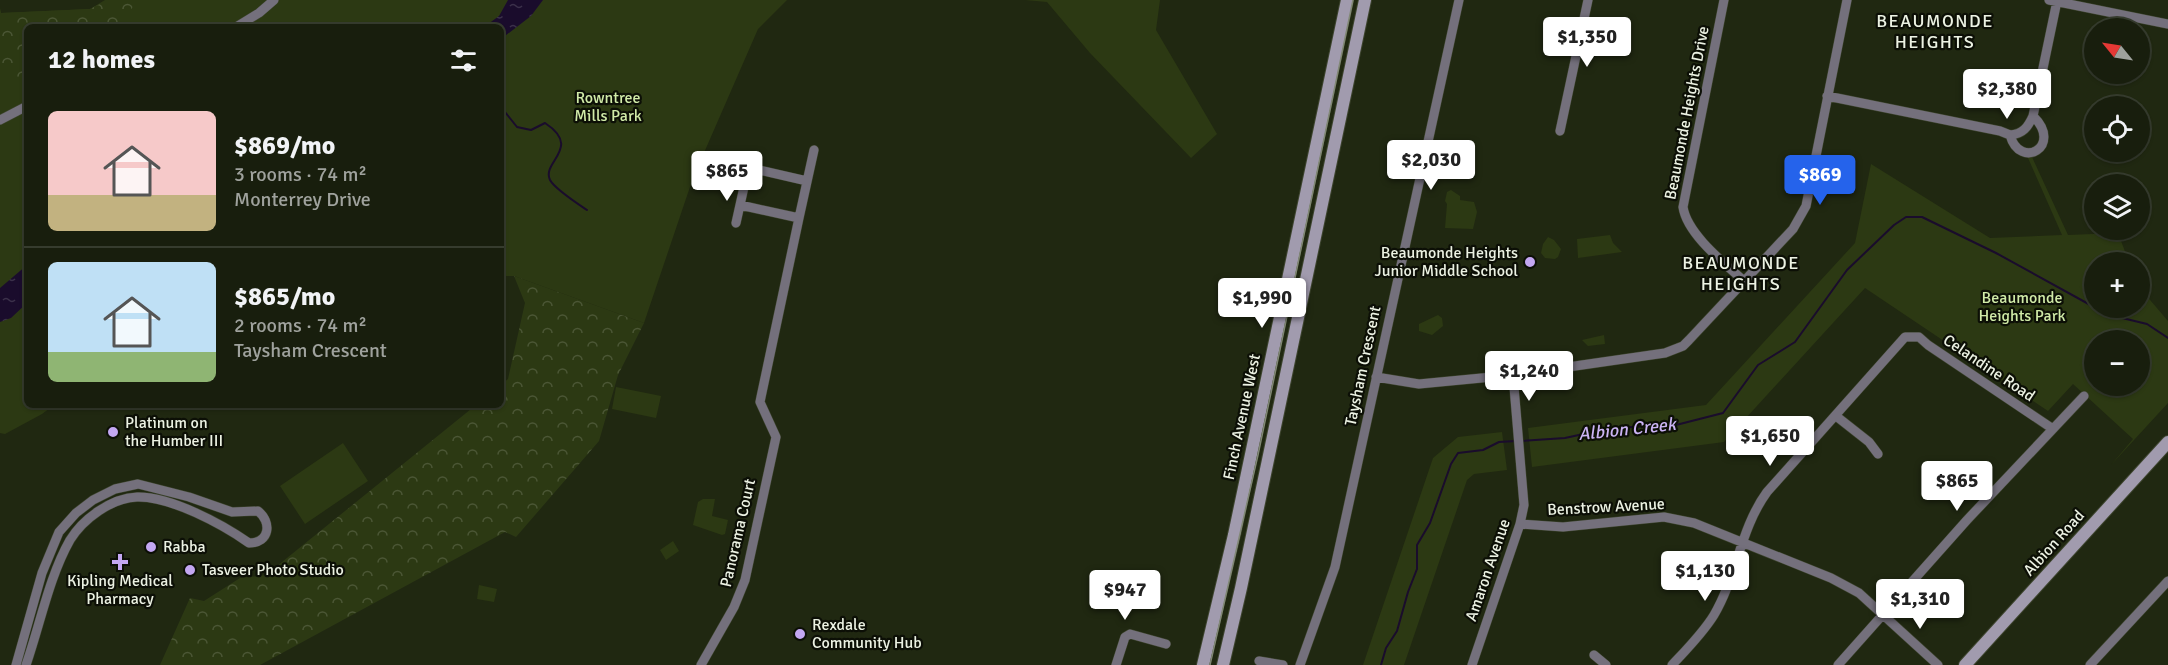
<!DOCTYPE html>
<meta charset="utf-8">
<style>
body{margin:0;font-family:Signika,sans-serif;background:#212716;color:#f1f3f6;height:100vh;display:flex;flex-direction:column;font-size:22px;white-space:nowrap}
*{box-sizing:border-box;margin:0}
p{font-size:20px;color:#9fa29d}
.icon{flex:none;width:33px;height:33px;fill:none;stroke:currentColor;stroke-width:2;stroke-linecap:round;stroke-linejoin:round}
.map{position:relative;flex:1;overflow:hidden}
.panel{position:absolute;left:24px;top:24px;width:480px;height:384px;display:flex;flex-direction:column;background:#181e0d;border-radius:9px;box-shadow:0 2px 4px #0004,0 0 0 2px #363c2e}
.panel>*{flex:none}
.needle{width:39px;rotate:300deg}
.fabs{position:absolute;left:2084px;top:18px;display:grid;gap:12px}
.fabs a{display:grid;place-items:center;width:66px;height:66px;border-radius:50%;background:#181e0d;box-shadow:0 2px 4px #0004,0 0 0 2px #363c2e;font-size:30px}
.price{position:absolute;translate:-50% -51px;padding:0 14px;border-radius:6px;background:#fff;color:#222;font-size:20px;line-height:39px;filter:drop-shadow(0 2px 3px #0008)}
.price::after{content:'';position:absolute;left:50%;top:36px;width:18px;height:14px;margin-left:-9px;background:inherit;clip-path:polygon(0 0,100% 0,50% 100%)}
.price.selected{background:#2563eb;color:#fff}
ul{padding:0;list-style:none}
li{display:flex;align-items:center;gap:18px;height:150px;padding:0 24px}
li+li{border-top:2px solid #363c2e}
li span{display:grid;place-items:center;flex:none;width:168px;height:120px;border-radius:9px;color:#555}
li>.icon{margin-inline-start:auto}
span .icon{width:72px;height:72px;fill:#fffc;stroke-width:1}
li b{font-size:26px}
h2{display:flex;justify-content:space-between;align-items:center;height:72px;padding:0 24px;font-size:26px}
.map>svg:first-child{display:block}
.green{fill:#2c3913;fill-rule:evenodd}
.forest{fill:url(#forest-crowns)}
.water{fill:url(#water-ripples)}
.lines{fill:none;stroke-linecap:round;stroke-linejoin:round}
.stream{stroke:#1a0c2c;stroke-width:2}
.street-casing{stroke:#3d442e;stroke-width:10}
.secondary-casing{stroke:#3d442e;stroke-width:14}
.street{stroke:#74707c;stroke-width:9}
.secondary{stroke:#a19bae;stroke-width:12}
.tram{stroke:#818875;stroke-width:1.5}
.poi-dot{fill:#c3a7f2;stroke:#0c0f06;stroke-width:2}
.labels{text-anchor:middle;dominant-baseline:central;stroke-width:4.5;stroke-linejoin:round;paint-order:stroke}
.park-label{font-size:16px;fill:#d1eba8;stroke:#0c0f06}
.street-label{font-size:16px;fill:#ecf2e3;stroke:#0c0f06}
.poi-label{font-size:16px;fill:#ecf2e3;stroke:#0c0f06;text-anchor:start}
.neighbourhood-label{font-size:18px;letter-spacing:1.5px;fill:#ecf2e3;stroke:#0c0f06}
.water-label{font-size:18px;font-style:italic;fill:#cbb4f4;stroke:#0c0f06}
</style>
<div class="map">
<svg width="2168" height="665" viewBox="0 0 2168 665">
<defs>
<pattern id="forest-crowns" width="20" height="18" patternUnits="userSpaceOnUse" patternTransform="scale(1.5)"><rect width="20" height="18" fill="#2c3913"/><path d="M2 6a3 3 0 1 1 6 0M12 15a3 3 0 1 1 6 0" fill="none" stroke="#4b5635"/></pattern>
<pattern id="water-ripples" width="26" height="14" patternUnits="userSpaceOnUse" patternTransform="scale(1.5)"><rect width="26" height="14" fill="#1a0c2c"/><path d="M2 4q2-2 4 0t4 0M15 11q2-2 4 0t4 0" fill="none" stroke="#3b304a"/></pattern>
</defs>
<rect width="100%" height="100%" fill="#202811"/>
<!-- green -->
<path class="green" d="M105,0H787L758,29L693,178L644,323L514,276H501V27H27V405H54L42,414L5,434L0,433V8L1,13L90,9Z
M1025,0H1160L1156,30L1217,134L1191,158L1090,53L1047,2Z
M2032,157L2068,235L2118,233L2129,262H2094V308H2139V287L2168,321V403L2111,465L2133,439L2073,384L2048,411L1865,288L1724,442L1532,467L1528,428L1706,405L1855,243L1871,164L1990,238L2062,235L2028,158ZM2094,340H2139V386H2094Z
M1451,190L1460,196V200L1474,202L1477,212L1473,229L1445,228L1447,204L1445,201L1447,192Z
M1610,235L1613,243L1622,252L1578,258L1577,239Z
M1548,237L1554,240L1561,249L1558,257L1555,259L1545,258L1541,253L1543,244Z
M1438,315L1442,318L1443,326L1432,335L1419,331V324Z
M1604,335L1605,344L1588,346L1582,340Z
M616,387L661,396L656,418L612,409Z
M1502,432L1507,470L1474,474L1467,480L1404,665H1363L1433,458L1458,437Z
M343,443L368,481L305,524L280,486Z
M703,499H715L712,516L728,520L725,534L722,535L693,525L698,502Z
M673,541L679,551L666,560L660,550Z
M479,585L497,589L494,602L477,599Z"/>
<!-- forest -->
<path class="forest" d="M108,0H138L118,27H27V79L16,78L0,87V10L1,13L90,9Z
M514,276L644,323L618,375L599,441L516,537L505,532L260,665H160L190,598L204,601L240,578L266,575L476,405H501V385L508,379L525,303Z"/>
<!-- water -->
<path class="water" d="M508,0H543L531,16L501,39V27H484L499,16Z
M27,265V303L11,318L0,322V288Z"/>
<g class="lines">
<!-- stream -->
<path class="stream" d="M501,107L517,127L531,130L545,123C583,148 541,162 550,180C555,189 578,204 587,210
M2095,308L2118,317L2147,324L2168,338
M1522,441L1565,438L1611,428L1676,425L1723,413L1758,365L1795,342L1847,270L1894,225L1906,217H1922L1996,253L2094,307
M1381,665L1386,648L1397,631L1408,592L1417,569V545L1430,523L1451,464L1458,453L1483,450L1499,442L1516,441"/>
<defs>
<path id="street" d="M1724,0L1683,207C1687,234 1724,263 1744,281
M2049,0L2168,24
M236,27L259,13L274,0
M1827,96L2000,131L2010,135C2020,171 2064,146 2033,116L2057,1
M0,120L27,106
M1560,131L1588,0
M2010,135C2023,134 2028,127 2033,116
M750,168L807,181
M799,218L814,150
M736,223L744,187
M1376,377L1419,384L1513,375L1665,353L1683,346L1689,340L1793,229L1806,206L1847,0
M1836,416L1869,442L1878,454
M1520,524L1563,527L1664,517L1694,523L1831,578L1859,593L1938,665
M1594,655L1606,665
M1259,661L1283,665
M16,665L42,573L59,532L76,513L93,500L115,489L138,484L189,497L232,512L258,511C272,522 270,543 249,543C222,524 170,496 137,497C111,498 83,519 70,540C49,577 40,625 26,665
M701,665L734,607L745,580L776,437L760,402L761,397L799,218L740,205
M1116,665L1125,637L1130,634L1166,644
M1300,665L1335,567L1459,0
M1472,665L1520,524L1524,505L1513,375
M1672,665C1687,649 1703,633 1714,615C1737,576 1740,529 1767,492L1905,337H1919L1928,345L2053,429
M1838,665L1967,520L2084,396
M2090,665L2168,581"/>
<path id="secondary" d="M1203,665L1234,535L1347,0
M1223,665L1241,588L1365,0
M1965,665L2168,442"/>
</defs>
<!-- street casing -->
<use href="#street" class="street-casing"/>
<!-- secondary casing -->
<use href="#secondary" class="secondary-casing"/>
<!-- street -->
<use href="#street" class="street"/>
<!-- secondary -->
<use href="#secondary" class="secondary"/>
<!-- tram -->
<path class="tram" d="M1210,665L1258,455L1353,0"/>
</g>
<!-- markers -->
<g class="poi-dot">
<circle cx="1530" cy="262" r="6"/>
<circle cx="113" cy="432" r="6"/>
<circle cx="151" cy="547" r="6"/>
<path d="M117 553h6v6h6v6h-6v6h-6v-6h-6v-6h6z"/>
<circle cx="190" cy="570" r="6"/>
<circle cx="800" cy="634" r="6"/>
</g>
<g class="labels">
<!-- park labels -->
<g class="park-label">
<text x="608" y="98">Rowntree<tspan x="608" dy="18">Mills Park</tspan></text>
<text x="2022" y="298">Beaumonde<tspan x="2022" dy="18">Heights Park</tspan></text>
</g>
<!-- street labels -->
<g class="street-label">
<text transform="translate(1687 113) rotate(-79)">Beaumonde Heights Drive</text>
<text transform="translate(1363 366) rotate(-78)">Taysham Crescent</text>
<text transform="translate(1989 368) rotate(34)">Celandine Road</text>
<text transform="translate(1242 417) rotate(-78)">Finch Avenue West</text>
<text transform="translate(1606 507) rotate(-3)">Benstrow Avenue</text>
<text transform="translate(738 533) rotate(-77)">Panorama Court</text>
<text transform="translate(2054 543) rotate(-48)">Albion Road</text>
<text transform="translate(1488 570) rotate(-71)">Amaron Avenue</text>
</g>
<!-- poi labels -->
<g class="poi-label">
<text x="1518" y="253" text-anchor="end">Beaumonde Heights<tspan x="1518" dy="18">Junior Middle School</tspan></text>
<text x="125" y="423">Platinum on<tspan x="125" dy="18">the Humber III</tspan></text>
<text x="163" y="547">Rabba</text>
<text x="202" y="570">Tasveer Photo Studio</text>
<text x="120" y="581" text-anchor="middle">Kipling Medical<tspan x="120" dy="18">Pharmacy</tspan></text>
<text x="812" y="625">Rexdale<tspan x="812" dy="18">Community Hub</tspan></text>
</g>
<!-- neighbourhood labels -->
<g class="neighbourhood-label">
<text x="1935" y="21">BEAUMONDE<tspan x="1935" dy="21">HEIGHTS</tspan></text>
<text x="1741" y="263">BEAUMONDE<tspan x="1741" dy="21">HEIGHTS</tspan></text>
</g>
<!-- water labels -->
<g class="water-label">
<text transform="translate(1627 429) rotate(-6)">Albion Creek</text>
</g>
</g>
</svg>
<div class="fabs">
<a><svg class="needle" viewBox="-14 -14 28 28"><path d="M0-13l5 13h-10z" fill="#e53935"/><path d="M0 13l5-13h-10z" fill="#9fa29d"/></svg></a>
<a><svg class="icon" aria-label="locate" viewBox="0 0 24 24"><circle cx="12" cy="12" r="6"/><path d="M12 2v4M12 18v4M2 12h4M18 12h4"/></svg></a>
<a><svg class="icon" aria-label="layers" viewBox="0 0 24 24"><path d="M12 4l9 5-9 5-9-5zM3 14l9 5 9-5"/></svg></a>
<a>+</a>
<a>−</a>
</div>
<b class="price" style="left:1587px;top:68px">$1,350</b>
<b class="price" style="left:2007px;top:120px">$2,380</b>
<b class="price" style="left:1431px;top:191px">$2,030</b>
<b class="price" style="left:727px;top:202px">$865</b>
<b class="price selected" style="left:1820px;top:206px">$869</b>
<b class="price" style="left:1262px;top:329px">$1,990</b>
<b class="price" style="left:1529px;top:402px">$1,240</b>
<b class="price" style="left:1770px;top:467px">$1,650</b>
<b class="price" style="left:1957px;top:512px">$865</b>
<b class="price" style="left:1705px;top:602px">$1,130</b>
<b class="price" style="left:1125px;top:621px">$947</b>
<b class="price" style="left:1920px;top:630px">$1,310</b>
<section class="panel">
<h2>12 homes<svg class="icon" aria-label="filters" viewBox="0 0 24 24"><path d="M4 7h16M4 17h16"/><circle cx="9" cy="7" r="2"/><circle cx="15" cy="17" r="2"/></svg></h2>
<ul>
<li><span style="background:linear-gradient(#f6c9c9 70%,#c2b280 0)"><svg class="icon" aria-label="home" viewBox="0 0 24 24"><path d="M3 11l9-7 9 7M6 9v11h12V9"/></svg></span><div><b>$869/mo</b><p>3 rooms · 74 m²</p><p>Monterrey Drive</p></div></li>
<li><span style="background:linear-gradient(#bfe0f5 75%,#8fb573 0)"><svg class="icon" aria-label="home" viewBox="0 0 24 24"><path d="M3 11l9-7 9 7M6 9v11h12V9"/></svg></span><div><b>$865/mo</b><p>2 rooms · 74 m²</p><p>Taysham Crescent</p></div></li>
</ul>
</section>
</div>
